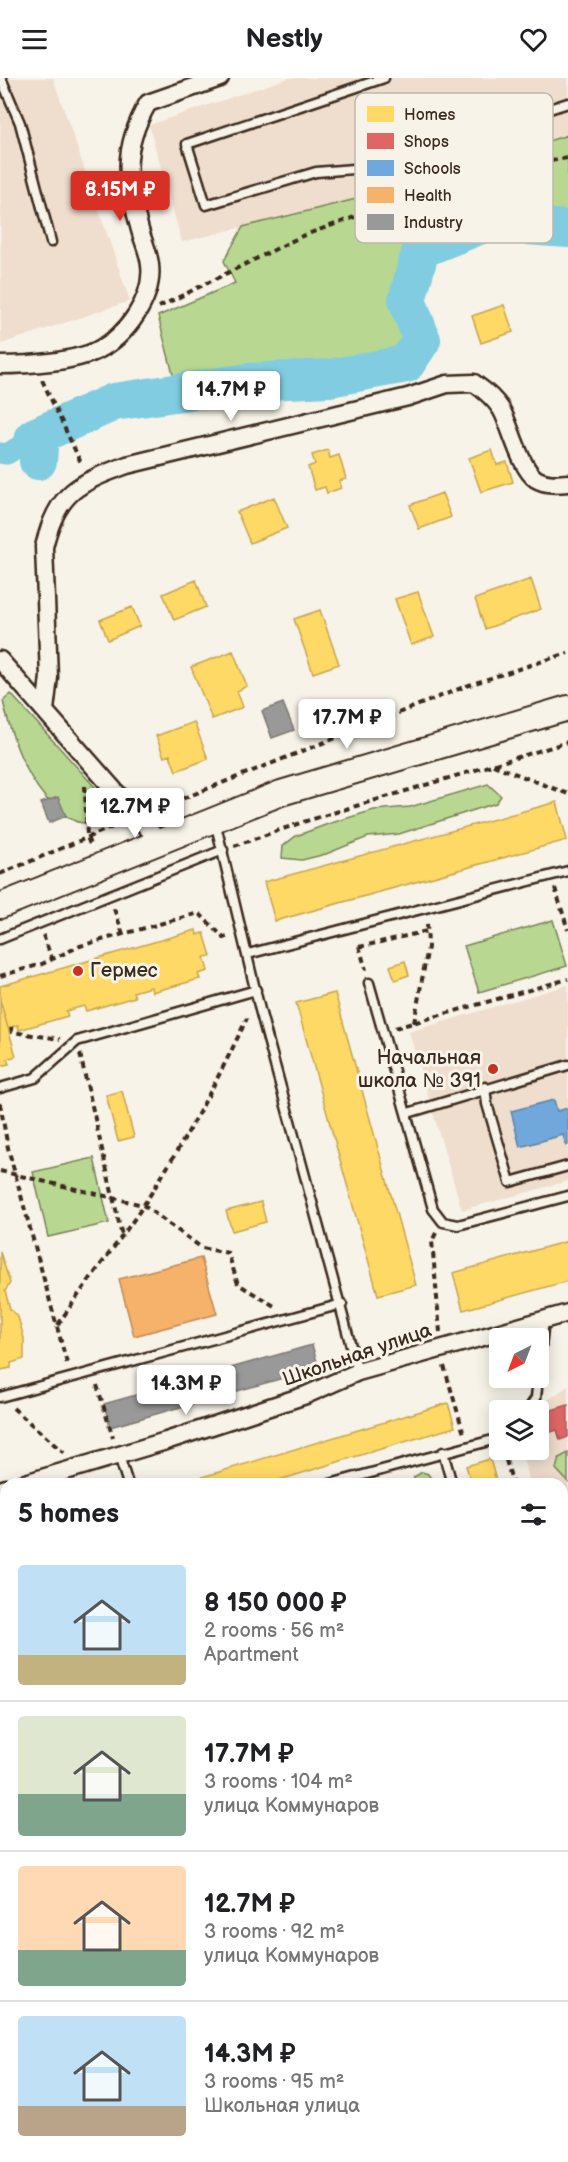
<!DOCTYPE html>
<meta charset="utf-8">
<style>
body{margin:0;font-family:"Balsamiq Sans",sans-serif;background:#f6f6f6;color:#202124;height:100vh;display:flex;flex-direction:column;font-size:22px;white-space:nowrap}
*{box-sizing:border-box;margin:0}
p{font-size:20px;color:#757577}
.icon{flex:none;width:33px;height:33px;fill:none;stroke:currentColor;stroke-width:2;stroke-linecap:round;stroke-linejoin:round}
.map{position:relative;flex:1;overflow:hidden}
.side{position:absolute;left:0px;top:1400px;width:568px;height:686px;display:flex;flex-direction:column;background:#fff;border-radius:18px 18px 0 0;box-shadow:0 3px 15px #0003}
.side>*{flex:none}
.needle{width:39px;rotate:222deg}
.fabs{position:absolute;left:489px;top:1250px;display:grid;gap:12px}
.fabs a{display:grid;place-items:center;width:60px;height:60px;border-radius:6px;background:#fff;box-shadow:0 3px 15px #0003;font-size:30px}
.price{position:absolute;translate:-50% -51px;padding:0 14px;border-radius:6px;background:#fff;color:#222;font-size:20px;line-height:39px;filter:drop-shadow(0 2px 3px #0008)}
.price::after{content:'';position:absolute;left:50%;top:36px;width:18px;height:14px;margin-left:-9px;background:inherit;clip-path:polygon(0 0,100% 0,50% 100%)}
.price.active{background:#d93025;color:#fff}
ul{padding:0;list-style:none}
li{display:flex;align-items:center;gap:18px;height:150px;padding:0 18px}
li+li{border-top:2px solid #e0e0e0}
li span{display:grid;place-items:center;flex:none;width:168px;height:120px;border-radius:6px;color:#555}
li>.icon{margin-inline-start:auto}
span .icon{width:72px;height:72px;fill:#fffc;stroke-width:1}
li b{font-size:26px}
h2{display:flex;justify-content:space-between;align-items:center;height:72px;padding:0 18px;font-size:26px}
header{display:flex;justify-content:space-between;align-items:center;height:78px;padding:0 18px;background:#fff;font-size:27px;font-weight:700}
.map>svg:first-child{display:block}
.built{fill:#efddcd}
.green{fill:#b8d892;stroke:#7a8158;stroke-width:1.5}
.water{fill:#81cce1;stroke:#658b93;stroke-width:1.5}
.homes{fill:#ffd966;stroke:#c4a450;stroke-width:1.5}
.shops{fill:#e06666;stroke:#ae5450;stroke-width:1.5}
.schools{fill:#6fa8dc;stroke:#5f82a3;stroke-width:1.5}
.health{fill:#f6b26b;stroke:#be8954;stroke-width:1.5}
.industry{fill:#999;stroke:#7d7874;stroke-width:1.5}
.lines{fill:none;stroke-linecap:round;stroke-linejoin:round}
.canal{stroke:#81cce1;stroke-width:21}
.river{stroke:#81cce1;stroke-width:38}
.lane-casing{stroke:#3b2a1e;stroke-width:13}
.street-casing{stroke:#3b2a1e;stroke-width:21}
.secondary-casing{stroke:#3b2a1e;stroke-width:28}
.path{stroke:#3b2a1e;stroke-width:4;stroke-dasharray:6 4.5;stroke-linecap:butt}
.lane{stroke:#f7f3e8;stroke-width:8}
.street{stroke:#f7f3e8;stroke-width:16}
.secondary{stroke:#f7f3e8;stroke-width:24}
.poi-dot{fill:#c8321e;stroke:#f7f3e8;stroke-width:2}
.labels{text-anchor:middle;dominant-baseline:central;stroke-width:6;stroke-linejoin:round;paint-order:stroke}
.poi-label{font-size:20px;fill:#3b2a1e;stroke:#f7f3e8;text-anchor:start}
.street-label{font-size:20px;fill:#3b2a1e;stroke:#f7f3e8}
.key{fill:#f7f3e8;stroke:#bfb7ab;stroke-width:1.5}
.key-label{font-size:16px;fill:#3b2a1e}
</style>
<header><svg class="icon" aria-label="menu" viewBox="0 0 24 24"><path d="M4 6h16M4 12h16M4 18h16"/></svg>Nestly<svg class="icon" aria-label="heart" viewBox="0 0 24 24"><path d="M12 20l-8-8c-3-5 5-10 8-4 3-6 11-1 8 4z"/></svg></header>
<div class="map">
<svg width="568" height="2084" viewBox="0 0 568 2084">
<rect width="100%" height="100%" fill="#f7f3e8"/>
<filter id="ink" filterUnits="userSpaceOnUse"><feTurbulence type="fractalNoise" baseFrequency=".0167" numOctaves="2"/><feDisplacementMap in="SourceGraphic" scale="12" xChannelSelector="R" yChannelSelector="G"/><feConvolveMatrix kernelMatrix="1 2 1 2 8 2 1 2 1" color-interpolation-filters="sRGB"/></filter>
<g filter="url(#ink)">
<!-- built -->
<path class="built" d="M0,0H53L130,223L1,266Z
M289,0H568V57L352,122L182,164L149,47Z
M568,907V1103L462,1132L409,954Z
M568,1308V1529L562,1511V1406L530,1405L522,1377L541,1371L538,1332H533Z
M6,1551V1875L0,1877V1553Z"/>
<!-- green -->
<path class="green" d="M568,57V134L494,131L420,159L401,188L403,265C380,302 320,291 282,293C247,295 211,303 176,308L158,238L235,205L224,183L243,149L352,122Z
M11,616L111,727L107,744C99,744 83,747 75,743C32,722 13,666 3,623Z
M488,706L501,718L496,725L399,756L368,759L326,776L302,782L282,780L283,768L296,758L328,746L374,732L410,729Z
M553,842L567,888L479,914L464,868Z
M94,1080L109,1145L48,1159L33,1094Z
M568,1375V1404L556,1391L559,1380Z
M422,1394L428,1396L434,1405H413L414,1399Z
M568,1820V2084H320V2079H562V1822Z
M6,1992V2079H101L68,2084H0V1994Z
M187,2079H255L256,2084H187Z"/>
<!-- water -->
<path class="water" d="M568,1872V2067L562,2061V1873Z
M360,2079H501L500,2084H361Z"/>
<!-- homes -->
<path class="homes" d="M504,227L513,254L481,265L472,238Z
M328,372L330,380L339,377L346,401L339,403L341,410L327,415L325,409L315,412L308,389L315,386L312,377Z
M492,372L497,387L507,384L513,404L481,414L469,380Z
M442,415L451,439L419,451L410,427Z
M274,419L287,450L250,465L237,434Z
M531,501L541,531L485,551L475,521Z
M196,502L206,529L174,542L163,516Z
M418,514L434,559L411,567L395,521Z
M132,529L140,548L108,562L100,542Z
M320,532L339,586L313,595L294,541Z
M233,573L247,608L237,613L243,629L212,641L191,589Z
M194,644L208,681L176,693L170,677L164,679L156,658Z
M557,724L567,762L275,843L264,804Z
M196,852L197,857L204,855L211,878L204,879L208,893L198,896L200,901L152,914L151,909L133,914L135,919L86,933L84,928L66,933L68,938L19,952L18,947L8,950L0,922V908Z
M405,883L409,897L395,902L390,888Z
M335,915L416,1207L378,1217L296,925Z
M0,922L16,978L7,981L9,986L0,988Z
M122,1013L134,1059L118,1063L106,1017Z
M261,1124L266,1144L232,1153L226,1133Z
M568,1163V1203L463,1232L453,1195Z
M0,1174L10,1205L5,1213L10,1231L18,1239L24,1260V1281L11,1285V1290L0,1292Z
M448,1325L455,1349L354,1379L267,1406H179Z
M490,1381L497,1406H472L466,1388Z
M6,1465V1497L0,1498V1467Z
M562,1619L568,1637V1664L562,1665Z
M568,1758V1784L562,1785V1759Z
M6,1918V1956L0,1958V1920Z"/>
<!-- shops -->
<path class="shops" d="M568,1327V1359L560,1362L557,1352L542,1357L538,1336Z
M255,2079H320V2084H256Z"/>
<!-- schools -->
<path class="schools" d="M554,1022L557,1033L568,1030V1067L566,1068L563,1057L520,1069L511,1033Z
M6,1626V1660L4,1661L6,1668L0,1670V1628Z
M0,1703L6,1722V1799L0,1801Z"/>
<!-- health -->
<path class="health" d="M201,1180L217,1236L134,1258L119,1201Z"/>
<!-- industry -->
<path class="industry" d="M283,625L294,652L272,660L262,633Z
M58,719L66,738L49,745L41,725Z
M312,1267L319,1290L110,1349L104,1326Z"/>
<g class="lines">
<!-- canal -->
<path class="canal" d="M0,375L7,376L34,359"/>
<!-- river -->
<path class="river" d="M38,383L39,370L34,359L114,324L248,304L329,300L406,286L422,262L407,222L421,171L486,145L568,151"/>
<defs>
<path id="lane" d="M1,0L20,45L51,164
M384,0L187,66L206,127L316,94L366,90L568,25
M215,743L260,932L358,1294
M0,861L223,772
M248,876L568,793
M369,905L433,1131L443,1144L458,1147L568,1118
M485,1009L487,1026L510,1104L568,1088
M0,1010L35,1000L77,963L256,912
M408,1035L568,987
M538,1299L544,1241
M0,1319L342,1226
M528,1332L536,1320L538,1299
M443,1374L452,1406
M119,1378L128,1406
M330,1406L500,1360
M0,1540L6,1538
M562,1720L568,1718
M0,1890L6,1888
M0,1981L6,1979"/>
<path id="street" d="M0,287C27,287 74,284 98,272C127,258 154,219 150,187C149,175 143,163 140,152C126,101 121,72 148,25L220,0
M0,582L158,762
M45,632L49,599L44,469C57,414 78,405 127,387L408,319L447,306L474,305C484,312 494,320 501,331C511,348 520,390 536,401C546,407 558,406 568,405
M22,1406L166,1363L306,1317L358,1294L568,1235
M0,1412L6,1410"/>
<path id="secondary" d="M0,828L281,715L568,630"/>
</defs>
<!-- lane casing -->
<use href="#lane" class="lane-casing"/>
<!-- street casing -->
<use href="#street" class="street-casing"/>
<!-- secondary casing -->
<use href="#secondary" class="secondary-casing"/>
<!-- path -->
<path class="path" d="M159,229L302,158L366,135L521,88L568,80
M42,302L82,387
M493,687L568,716
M85,708L87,759L91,769
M154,732L469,607L568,575
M234,768L303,744L568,664
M0,796L122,745
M555,810L568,852
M114,831L123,856
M43,857L52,881
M359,868L366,892
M359,869L427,853
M0,898L42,886L80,868L199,835L224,860L231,858
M414,945L428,869L427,844
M11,949L12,954L60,961
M395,950L568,901
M80,976L122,1158
M0,1025L8,1070L68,1289
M0,1093L143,1127L202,1170L228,1175L238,1206L276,1229
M436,1155L432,1163L440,1254
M58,1247C84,1206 116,1169 143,1128C182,1068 217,1004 247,940
M444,1288L464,1356
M97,1307L113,1360
M13,1330L64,1375
M503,1372L513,1406
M562,1566L568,1584
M0,1606L6,1605
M562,1827L568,1825
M0,1829L6,1827
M562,1835L568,1833
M562,1865L568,1863
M0,2007L6,2005
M0,2055L6,2057
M562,2077L568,2082
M36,2079V2084
M351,2079L352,2084
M208,2084L209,2079
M236,2084V2079
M507,2084L508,2079"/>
<!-- lane -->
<use href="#lane" class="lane"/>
<!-- street -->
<use href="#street" class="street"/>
<!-- secondary -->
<use href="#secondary" class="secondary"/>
</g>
</g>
<!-- markers -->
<g class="poi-dot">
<circle cx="78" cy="893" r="6"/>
<circle cx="493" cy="991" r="6"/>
</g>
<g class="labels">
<!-- poi labels -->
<g class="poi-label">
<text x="90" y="893">Гермес</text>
<text x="481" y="980" text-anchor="end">Начальная<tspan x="481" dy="23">школа № 391</tspan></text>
</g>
<!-- street labels -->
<g class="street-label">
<text transform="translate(357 1277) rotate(-19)">Школьная улица</text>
</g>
</g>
<!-- legend -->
<rect x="355" y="15" width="198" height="150" rx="9" class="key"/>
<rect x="367" y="28" width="27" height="16" fill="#ffd966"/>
<rect x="367" y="55" width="27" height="16" fill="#e06666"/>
<rect x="367" y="82" width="27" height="16" fill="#6fa8dc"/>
<rect x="367" y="109" width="27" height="16" fill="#f6b26b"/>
<rect x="367" y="136" width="27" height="16" fill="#999"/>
<g class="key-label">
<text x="404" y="42">Homes</text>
<text x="404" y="69">Shops</text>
<text x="404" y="96">Schools</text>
<text x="404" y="123">Health</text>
<text x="404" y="150">Industry</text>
</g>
</svg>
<div class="fabs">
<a><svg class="needle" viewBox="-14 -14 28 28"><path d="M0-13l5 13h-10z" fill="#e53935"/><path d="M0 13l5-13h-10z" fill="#757577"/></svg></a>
<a><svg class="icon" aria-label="layers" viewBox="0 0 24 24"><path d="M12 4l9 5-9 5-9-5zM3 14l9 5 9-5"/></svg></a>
</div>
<b class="price active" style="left:120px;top:144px">8.15M ₽</b>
<b class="price" style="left:231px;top:344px">14.7M ₽</b>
<b class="price" style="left:347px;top:672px">17.7M ₽</b>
<b class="price" style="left:135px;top:761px">12.7M ₽</b>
<b class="price" style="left:186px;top:1338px">14.3M ₽</b>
<section class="side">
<h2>5 homes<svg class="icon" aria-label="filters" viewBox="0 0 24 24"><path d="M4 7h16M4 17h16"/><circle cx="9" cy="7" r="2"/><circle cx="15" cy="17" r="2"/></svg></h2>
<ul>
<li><span style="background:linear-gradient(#bfe0f5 75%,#c2b280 0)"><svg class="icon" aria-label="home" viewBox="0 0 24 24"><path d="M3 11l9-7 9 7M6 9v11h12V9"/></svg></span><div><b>8 150 000 ₽</b><p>2 rooms · 56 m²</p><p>Apartment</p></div></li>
<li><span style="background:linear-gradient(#dfe7d0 65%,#7fa58c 0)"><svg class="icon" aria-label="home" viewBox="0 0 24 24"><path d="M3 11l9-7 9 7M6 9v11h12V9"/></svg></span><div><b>17.7M ₽</b><p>3 rooms · 104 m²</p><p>улица Коммунаров</p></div></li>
<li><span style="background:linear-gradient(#ffd9b3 70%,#7fa58c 0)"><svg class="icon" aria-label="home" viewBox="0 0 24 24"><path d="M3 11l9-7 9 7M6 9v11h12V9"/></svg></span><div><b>12.7M ₽</b><p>3 rooms · 92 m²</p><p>улица Коммунаров</p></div></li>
<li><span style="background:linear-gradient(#bfe0f5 75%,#b9a48a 0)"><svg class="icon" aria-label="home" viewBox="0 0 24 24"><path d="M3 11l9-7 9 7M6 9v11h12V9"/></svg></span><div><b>14.3M ₽</b><p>3 rooms · 95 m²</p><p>Школьная улица</p></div></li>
</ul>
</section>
</div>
